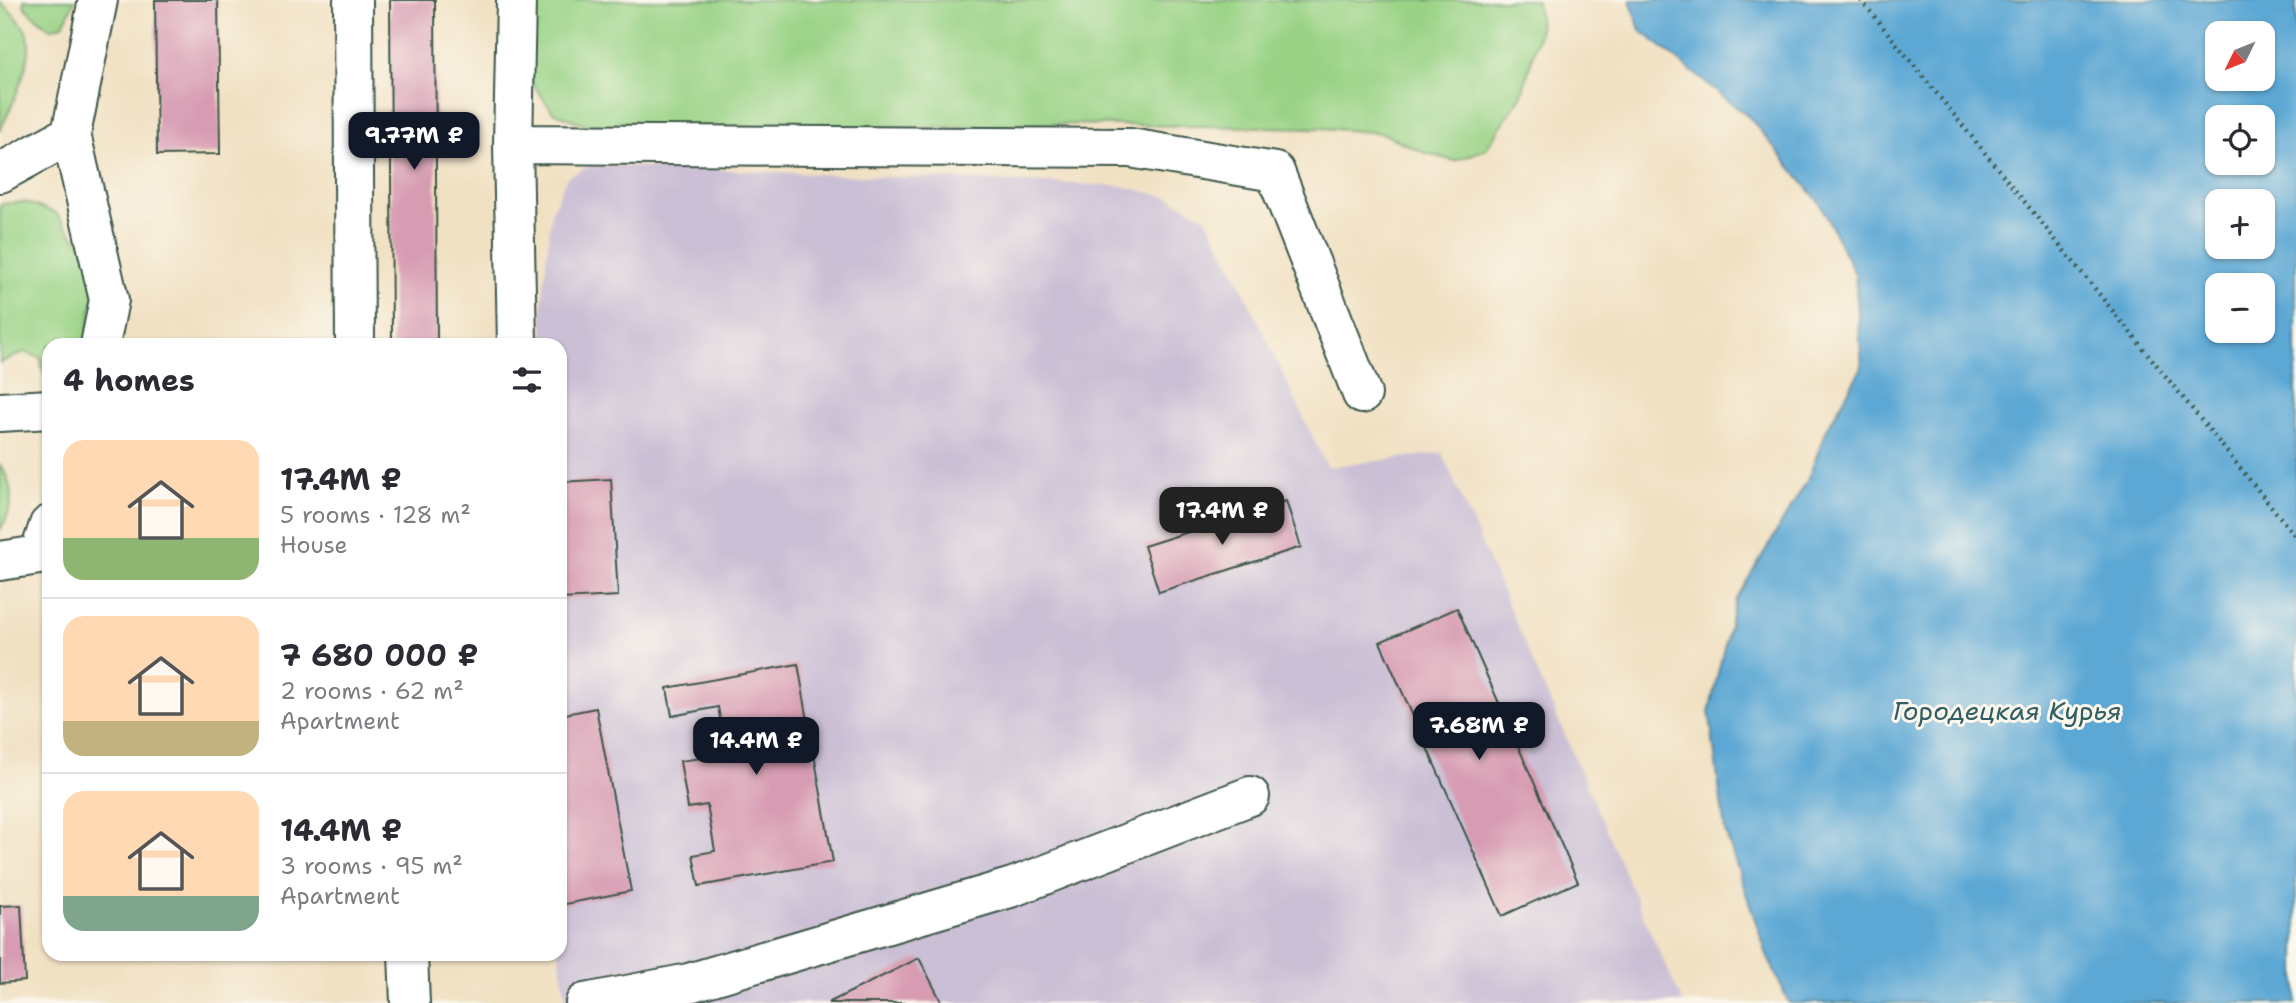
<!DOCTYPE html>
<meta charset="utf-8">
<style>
body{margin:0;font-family:"Shantell Sans",sans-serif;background:#f7f7f7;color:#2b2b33;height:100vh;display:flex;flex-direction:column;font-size:26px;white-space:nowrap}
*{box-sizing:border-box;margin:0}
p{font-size:23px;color:#7c7c81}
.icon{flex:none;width:38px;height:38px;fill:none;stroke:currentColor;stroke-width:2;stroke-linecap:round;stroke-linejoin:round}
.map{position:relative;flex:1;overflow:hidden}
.sheet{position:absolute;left:42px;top:338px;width:525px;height:623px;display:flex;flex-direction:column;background:#fff;border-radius:21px;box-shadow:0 2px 5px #0004}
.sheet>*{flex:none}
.needle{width:46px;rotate:227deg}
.buttons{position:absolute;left:2205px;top:21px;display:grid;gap:14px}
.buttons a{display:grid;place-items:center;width:70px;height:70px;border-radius:14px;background:#fff;box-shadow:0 2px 5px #0004;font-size:35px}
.price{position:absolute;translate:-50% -60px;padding:0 16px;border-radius:14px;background:#111827;color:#fff;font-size:23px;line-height:46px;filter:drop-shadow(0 2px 4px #0008)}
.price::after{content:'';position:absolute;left:50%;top:42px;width:21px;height:16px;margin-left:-10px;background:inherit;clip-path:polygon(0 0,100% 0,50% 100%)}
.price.on{background:#222;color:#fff}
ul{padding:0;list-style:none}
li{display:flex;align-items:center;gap:21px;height:175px;padding:0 21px}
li+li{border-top:2px solid #e1e1e2}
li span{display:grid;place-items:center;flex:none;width:196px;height:140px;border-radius:21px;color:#555}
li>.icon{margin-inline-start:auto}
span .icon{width:84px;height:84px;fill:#fffc;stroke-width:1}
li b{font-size:30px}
h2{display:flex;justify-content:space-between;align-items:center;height:84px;padding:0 21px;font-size:30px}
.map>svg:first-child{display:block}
.industrial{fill:#cbbfd5}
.green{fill:#9ad386;stroke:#5c885d;stroke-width:2}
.water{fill:#5ca7d4;stroke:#3e7284;stroke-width:2;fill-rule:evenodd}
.building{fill:#d79bb2}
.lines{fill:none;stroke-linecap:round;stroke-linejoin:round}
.minor-casing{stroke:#3e5649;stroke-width:42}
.path{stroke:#3e5649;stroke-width:4.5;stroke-dasharray:2 5;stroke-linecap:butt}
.minor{stroke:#fff;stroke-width:38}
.labels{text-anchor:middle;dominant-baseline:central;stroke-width:6;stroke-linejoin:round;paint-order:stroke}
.water-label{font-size:26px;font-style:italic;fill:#315d64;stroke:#fbf7ec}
</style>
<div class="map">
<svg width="2296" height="1003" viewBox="0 0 2296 1003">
<rect width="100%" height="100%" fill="#fbf7ec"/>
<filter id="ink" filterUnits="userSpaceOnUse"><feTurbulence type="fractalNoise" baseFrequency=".0143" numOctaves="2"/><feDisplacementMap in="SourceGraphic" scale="14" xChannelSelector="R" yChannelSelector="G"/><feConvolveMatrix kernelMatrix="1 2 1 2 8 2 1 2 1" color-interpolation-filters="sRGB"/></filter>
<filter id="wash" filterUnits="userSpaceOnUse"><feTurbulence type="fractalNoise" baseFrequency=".00686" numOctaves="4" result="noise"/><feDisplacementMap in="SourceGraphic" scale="28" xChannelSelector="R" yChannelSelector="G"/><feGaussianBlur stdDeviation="1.57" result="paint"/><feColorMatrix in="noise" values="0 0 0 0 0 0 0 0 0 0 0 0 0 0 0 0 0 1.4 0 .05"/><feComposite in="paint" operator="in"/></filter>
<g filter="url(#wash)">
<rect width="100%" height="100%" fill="#f1e1c3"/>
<!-- industrial -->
<path class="industrial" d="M591,165L1122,186L1171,198L1206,218L1232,266L1327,467L1442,453L1653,938L1683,1003H566L559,954L560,345H543L542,304L551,213L567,177Z"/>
<!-- green -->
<path class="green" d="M24,0H75L63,25L50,29L25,8Z
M534,0H1537L1540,29L1522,94L1486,149L1455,161L1425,153L1382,133L1321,128L1058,124L947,127H668L598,130L553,112L527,76Z
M0,2C11,10 23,23 28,36C35,56 9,113 0,131Z
M25,202L56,213L70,232L88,249L98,275L85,345H49V384L42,368L41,358L24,352L0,363V204Z
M0,465C15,485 14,509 0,530Z"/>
<!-- water -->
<path class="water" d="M1630,0H2296V1003H1789L1768,958L1725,831L1709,711L1735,601L1807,481L1827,429L1862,367L1855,274L1820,203L1750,118L1640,30ZM2217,33H2263V79H2217ZM2217,117H2263V163H2217ZM2217,201H2263V247H2217ZM2217,285H2263V331H2217Z"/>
<g id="blocks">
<!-- building -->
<path class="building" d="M155,0H218L220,154L157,155Z
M390,0H435L437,345H392Z
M611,479L618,596L560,599V482Z
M1286,501L1301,547L1159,592L1144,546Z
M1457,608L1578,882L1502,916L1380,642Z
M798,664L833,862L699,886L693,855L715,851L707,805L688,808L680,761L701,758L699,744L724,740L718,707L672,716L667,688Z
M596,708L631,891L560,905V715Z
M21,905L25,981L0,983V906Z
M919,958L942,1003H828Z"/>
</g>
</g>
<g filter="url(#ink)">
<use href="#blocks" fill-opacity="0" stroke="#3e5649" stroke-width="2"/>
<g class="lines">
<defs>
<path id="minor" d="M98,0L71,134L109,300L100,345
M353,0L355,345
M516,0L513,144L517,345
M513,144L1130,148L1275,172L1362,394
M0,173L71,134
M0,412L49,409
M0,561L39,555L49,525
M408,954L410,1003
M585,1003L689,983L1013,887L1250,796"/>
</defs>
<!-- minor casing -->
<use href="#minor" class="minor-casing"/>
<!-- path -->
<path class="path" d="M1861,0L2296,537"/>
<!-- minor -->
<use href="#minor" class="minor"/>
</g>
</g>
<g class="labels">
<!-- water labels -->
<g class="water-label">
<text x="2007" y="710">Городецкая Курья</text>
</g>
</g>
</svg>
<div class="buttons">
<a><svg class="needle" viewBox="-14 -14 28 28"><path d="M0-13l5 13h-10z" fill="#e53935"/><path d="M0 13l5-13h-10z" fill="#7c7c81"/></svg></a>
<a><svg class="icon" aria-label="locate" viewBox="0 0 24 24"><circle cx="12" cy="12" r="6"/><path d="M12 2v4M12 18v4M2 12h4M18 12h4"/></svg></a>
<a>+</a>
<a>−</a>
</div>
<b class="price" style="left:414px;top:172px">9.77M ₽</b>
<b class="price on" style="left:1222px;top:547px">17.4M ₽</b>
<b class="price" style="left:1479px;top:762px">7.68M ₽</b>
<b class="price" style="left:756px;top:777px">14.4M ₽</b>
<section class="sheet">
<h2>4 homes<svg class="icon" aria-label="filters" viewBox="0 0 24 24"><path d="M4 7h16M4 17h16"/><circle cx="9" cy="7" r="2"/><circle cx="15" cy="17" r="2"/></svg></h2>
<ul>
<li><span style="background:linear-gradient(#ffd9b3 70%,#8fb573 0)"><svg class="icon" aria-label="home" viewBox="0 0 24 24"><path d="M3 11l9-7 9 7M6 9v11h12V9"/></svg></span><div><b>17.4M ₽</b><p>5 rooms · 128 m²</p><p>House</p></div></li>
<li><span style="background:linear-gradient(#ffd9b3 75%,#c2b280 0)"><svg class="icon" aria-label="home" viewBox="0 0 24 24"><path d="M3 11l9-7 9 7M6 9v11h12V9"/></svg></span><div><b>7 680 000 ₽</b><p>2 rooms · 62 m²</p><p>Apartment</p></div></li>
<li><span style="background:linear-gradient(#ffd9b3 75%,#7fa58c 0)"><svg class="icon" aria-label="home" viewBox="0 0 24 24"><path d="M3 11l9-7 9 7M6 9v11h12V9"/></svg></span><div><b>14.4M ₽</b><p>3 rooms · 95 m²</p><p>Apartment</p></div></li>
</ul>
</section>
</div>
